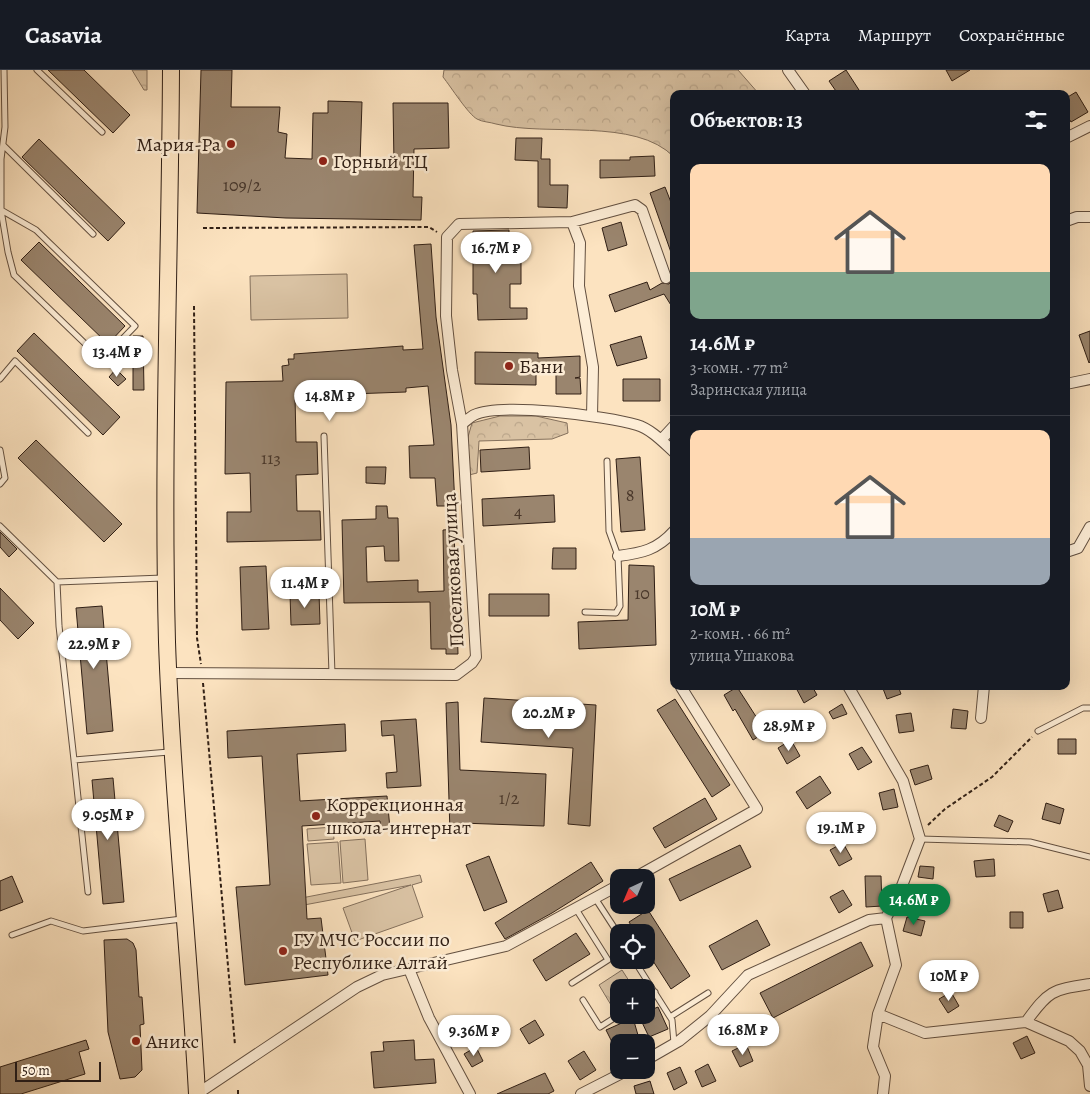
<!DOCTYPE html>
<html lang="ru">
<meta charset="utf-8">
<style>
body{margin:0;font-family:Alegreya,serif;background:#242831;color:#f1f3f6;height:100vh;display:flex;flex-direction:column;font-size:19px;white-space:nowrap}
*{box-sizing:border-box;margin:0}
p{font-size:16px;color:#9ea1a6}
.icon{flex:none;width:28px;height:28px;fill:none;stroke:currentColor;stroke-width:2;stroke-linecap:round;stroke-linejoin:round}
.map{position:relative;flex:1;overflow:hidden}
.panel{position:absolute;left:670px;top:20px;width:400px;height:600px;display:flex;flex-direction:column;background:#171b24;border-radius:10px;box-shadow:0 5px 20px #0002}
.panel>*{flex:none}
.needle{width:32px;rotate:224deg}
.controls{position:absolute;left:610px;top:799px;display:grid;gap:10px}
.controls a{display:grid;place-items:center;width:45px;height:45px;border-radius:10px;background:#171b24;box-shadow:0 5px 20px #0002;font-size:25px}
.scale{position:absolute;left:15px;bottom:12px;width:86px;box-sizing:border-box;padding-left:5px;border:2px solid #301f15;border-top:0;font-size:14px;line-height:18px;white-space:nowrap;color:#301f15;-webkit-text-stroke:4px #fdedd6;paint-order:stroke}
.price{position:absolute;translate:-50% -42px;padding:0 11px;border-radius:18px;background:#fff;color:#222;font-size:16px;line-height:32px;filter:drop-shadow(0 1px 2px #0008)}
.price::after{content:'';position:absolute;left:50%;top:30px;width:15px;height:11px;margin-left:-8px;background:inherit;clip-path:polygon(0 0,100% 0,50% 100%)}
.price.current{background:#0b8043;color:#fff}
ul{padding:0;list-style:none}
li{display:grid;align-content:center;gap:10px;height:265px;padding:0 20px}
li+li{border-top:1px solid #363941}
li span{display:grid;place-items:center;height:155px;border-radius:10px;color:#555}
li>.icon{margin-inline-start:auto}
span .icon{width:90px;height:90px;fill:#fffc;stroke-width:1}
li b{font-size:21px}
h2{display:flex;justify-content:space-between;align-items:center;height:60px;padding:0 20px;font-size:21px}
header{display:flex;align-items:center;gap:30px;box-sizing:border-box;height:70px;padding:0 25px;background:#171b24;border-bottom:1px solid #363941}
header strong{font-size:24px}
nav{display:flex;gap:28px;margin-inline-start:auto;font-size:18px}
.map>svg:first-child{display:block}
.forest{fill:url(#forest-crowns);stroke:#84705c}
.pitch{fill:#d9c2a3;stroke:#84705c}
.building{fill:#9a856e;stroke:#301f15}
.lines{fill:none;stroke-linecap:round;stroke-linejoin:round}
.service-casing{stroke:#635040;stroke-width:7}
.minor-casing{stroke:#635040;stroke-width:12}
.primary-casing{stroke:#301f15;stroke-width:18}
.path{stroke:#301f15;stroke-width:2;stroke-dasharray:4 2.5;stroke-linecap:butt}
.service{stroke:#fdedd6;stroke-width:5}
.minor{stroke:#fdedd6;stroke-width:10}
.primary{stroke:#fce3c0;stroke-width:16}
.poi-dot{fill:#8f2418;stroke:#fdedd6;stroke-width:2}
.labels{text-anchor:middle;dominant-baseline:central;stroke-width:5;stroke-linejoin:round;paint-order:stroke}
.number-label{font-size:18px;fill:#4a382b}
.poi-label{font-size:20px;fill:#301f15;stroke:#fdedd6;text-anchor:start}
.street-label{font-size:20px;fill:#301f15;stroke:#fdedd6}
</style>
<header>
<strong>Casavia</strong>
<nav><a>Карта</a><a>Маршрут</a><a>Сохранённые</a></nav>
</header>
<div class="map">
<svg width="1090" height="1024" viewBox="0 0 1090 1024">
<defs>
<pattern id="forest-crowns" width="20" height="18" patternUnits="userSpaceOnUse" patternTransform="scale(1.25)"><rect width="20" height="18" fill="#d9c2a3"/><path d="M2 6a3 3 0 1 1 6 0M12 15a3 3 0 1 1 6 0" fill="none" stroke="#bba68b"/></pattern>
</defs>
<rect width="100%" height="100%" fill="#fce3c0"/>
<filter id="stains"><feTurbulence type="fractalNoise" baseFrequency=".004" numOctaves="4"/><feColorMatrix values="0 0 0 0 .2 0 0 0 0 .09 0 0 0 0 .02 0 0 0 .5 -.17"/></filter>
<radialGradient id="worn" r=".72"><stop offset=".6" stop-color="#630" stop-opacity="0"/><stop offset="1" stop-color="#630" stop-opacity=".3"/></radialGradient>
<!-- forest -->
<path class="forest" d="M132,0H147V20H144Z
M444,0H738L759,24H674V87C635,47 547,67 496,54C490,52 482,52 477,49C468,44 451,17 443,7Z
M500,346H536L567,353L568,363L552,369L479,371L477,403L469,405L466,374L472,353Z
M622,900L633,917L619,918V930L611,935L599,915Z"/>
<!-- pitch -->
<path class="pitch" d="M347,204L348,248L251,250L250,206Z
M333,757L334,769L308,771L307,759Z
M365,769L368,810L343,813L340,771Z
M338,772L341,813L311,815L307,774Z
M420,805L422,812L412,815L423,847L355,871L343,838L411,815L288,838L286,831Z"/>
<!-- building -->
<path class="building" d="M48,0H84L130,45L113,63Z
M201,0H232L231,37H280L278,62L287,64L285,88L312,89L313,43H328V31L362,32L360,93L394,94L393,33H448L449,78L414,79L413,127H422L421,150L286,148L197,143Z
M846,0L859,20L853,24H838L829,11Z
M946,0H970L952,11Z
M1076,22L1088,42L1071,52L1066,44V28Z
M516,68H542L541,89H550V115H568L567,138L538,137V91L515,90Z
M39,69L125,153L108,171L22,87Z
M654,86L655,106L600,108V90H630V87Z
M665,117L674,140L673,188L650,123Z
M621,152L627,175L608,181L602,158Z
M509,160V168H521V214H510V238H527V249L478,250L477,224H473V161Z
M39,172L125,256L108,274L21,190Z
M431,174L436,247L451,355L455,436H437L435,408H410L409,376L434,375L428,316L406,318V322L295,326L296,372H317L318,404L296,405L297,441H320L321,470L227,472V442H251L250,403L225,404L226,312L283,311L282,296L289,295L288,289H294V284L403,276V280L423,279L414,175Z
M674,206V240L664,224L615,242L609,225L647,212L650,220L662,213L669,214Z
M1090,261V292L1089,293L1079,265Z
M34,263L120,347L103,365L17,281Z
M133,266H143L144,320H133Z
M641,266L647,288L617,296L610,275Z
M475,282L538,283V288L580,286V307L575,308H580L581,324H556V304H536V315L475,314Z
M116,299L126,309L118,316L109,307Z
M623,309H660V331H623Z
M36,370L122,454L104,472L18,388Z
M529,377L530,399L481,402L480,380Z
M640,387L645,460L621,462L616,389Z
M366,397H386L385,414L366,413Z
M554,425L555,452L483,456L482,429Z
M376,436H387L388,448H398L399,491H385L384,476L366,477L367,512L418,510V522L444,521L443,460L454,459L458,584H446V579H431L430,532L344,533L342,450L376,449Z
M0,462L17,479L9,487L0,477Z
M553,478H576V499H552Z
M629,495L654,496L656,575L579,579L578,552L628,550Z
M266,496L269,559L242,560L240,497Z
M0,518L34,553L18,569L0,550Z
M319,523L320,554L291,555L290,524Z
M489,524H549V546H489Z
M102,536L113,661L87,664L76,538Z
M795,616H812L817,625L804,633Z
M882,616H898L901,624L887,629Z
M737,617L766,662L753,670L735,639L733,641L724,625Z
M484,628L596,635L590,756L568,754L573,678L481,672Z
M675,629L730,715L712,727L657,640Z
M458,632L460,700L546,704L544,756L461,753V763H450L446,633Z
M842,634L847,644L833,649L829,642Z
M953,639L968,641L966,659L951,658Z
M911,643L914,661L899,663L896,645Z
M416,649L421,716L387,718L386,703L397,702L394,665L382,666L381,651Z
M345,654L346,681L297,684L300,731L387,726L390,759L381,760L380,751L302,756L307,849L321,848L328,905L245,915L236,817L270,815L262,686L228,688L227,661Z
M1058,669H1076V684H1058Z
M791,670L800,686L787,694L778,678Z
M862,677L872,692L858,700L849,684Z
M928,695L932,709L915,715L910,700Z
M820,706L831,723L807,739L796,722Z
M113,708L124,832L103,834L92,710Z
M894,719L898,737L883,740L879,723Z
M705,728L717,749L665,778L653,758Z
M1046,733L1064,739L1060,754L1042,749Z
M999,745L1013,751L1008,762L994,756Z
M843,773L852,789L839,796L830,780Z
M740,775L751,797L680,831L669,809Z
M489,786L507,832L484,841L466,795Z
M994,789L995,806L976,807L974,791Z
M591,792L603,811L552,843L505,869L495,853Z
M920,796L934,797L933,809L918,807Z
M12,806L23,832L0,841V811Z
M865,806H881L882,836L866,837Z
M843,820L852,835L839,843L830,827Z
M1058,820L1063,838L1048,842L1043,824Z
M648,840L690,906L671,919L646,880V862H635L629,852Z
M1010,842H1023V858H1010Z
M907,847L925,851L921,866L903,861Z
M757,850L770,875L722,900L709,876Z
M576,863L590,884L546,911L533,890Z
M127,869L133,873L136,880L139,927H142L144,954L140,955L142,1000L135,1007L120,1009L108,962L104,870Z
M861,872L873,896L773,948L760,923Z
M951,922L959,936L948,943L939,929Z
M658,937L668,959L649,967L639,946L646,945V942Z
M633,948L640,972H612L606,960Z
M535,950L544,965L529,974L520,959Z
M1027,966L1035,983L1021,989L1013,973Z
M86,970L89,979L79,982L85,1004L21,1024H0V997Z
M414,970L415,990L434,989L436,1013L374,1018L371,982L384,981L383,972Z
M746,974L753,991L740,997L732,981Z
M476,977L483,991L472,997L464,984Z
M584,981L596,1000L580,1010L568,991Z
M708,994L716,1011L702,1017L695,1001Z
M680,997L687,1013L674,1020L667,1003Z
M545,1003L554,1021L548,1024H497Z
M650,1011L654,1024H636L634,1016Z"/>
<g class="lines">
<defs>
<path id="service" d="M37,0L102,62
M3,75L93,164
M1,140L36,160L135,256L102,290L14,205L8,182L1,140V89L5,57L4,0
M0,309L15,291L88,363
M324,366L332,604
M0,380L5,408L0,414
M0,456L57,512L163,508
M57,512L59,556L74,690L169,682
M585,542L616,543L620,536L618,486L609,461L607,391
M1038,661L1083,638H1090
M74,690L88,822
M920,769L1030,772L1090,787
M595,828L619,865
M12,865L51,851L83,861L182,849
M634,890L672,950L674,973
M572,913L608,890L576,839
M646,927L655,922
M583,930L600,957L619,945
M670,947L708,923"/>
<path id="minor" d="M788,0L805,24
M1066,68L1090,56
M1066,151L1077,147H1090
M572,152L635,135L642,140L666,208
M1066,314L1090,309
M462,354L452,300L446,246L447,167L459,154L572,152L580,173L579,216L593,297L592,346
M661,370L674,356
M1066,482L1078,478L1090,457
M618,486C642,483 657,480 674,461
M169,603L456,605L472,593L476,587L462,354C466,351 470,347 474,345C501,332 607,346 637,355C651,359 664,373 674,382
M981,648L984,616
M634,808L757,739L681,617
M409,899L429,948L470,1024
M878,944L925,963L1026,952L1069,971L1080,981L1088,995L1090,1016
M1026,952C1049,920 1052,920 1090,914
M646,990L679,971L710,946L748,905L869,850L886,848L900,821L920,769L903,711L848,616
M197,1024L357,917L382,905L506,876L619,815
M581,1024L628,1000
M883,1024L885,1006L873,977L878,944L896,895L886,848"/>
<path id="primary" d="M171,0C170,190 162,381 167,572C172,723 189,873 197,1024"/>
</defs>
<!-- service casing -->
<use href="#service" class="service-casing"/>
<!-- minor casing -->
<use href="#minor" class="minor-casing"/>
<!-- primary casing -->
<use href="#primary" class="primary-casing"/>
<!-- path -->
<path class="path" d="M203,158L429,157L437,162
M194,236L197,568L201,594
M203,613L235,975
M928,755L945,739L992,707L1032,667
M238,1020V1024"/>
<!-- service -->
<use href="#service" class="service"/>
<!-- minor -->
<use href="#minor" class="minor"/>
<!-- primary -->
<use href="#primary" class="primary"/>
</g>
<!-- markers -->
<g class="poi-dot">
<circle cx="231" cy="74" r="5"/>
<circle cx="323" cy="91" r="5"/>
<circle cx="509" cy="296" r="5"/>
<circle cx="316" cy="746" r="5"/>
<circle cx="283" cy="881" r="5"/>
<circle cx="136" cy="971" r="5"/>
</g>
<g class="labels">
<!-- number labels -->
<g class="number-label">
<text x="242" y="115">109/2</text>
<text x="271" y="388">113</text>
<text x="630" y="425">8</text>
<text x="518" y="441">4</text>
<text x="642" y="523">10</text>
<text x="509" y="728">1/2</text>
</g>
<!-- poi labels -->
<g class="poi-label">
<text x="221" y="74" text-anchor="end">Мария-Ра</text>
<text x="333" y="91">Горный ТЦ</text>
<text x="519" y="296">Бани</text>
<text x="326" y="734">Коррекционная<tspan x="326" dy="23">школа-интернат</tspan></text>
<text x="293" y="869">ГУ МЧС России по<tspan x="293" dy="23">Республике Алтай</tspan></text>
<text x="146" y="971">Аникс</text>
</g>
<!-- street labels -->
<g class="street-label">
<text transform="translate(453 500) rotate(-93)">Поселковая улица</text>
</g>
</g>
<rect width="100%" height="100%" filter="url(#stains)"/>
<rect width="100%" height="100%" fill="url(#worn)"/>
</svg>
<div class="controls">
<a><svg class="needle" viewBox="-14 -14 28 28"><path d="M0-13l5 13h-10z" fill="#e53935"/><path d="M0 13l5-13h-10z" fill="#9ea1a6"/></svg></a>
<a><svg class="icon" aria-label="locate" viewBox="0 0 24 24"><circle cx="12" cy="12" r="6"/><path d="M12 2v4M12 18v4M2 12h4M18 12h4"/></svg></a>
<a>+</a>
<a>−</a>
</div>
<div class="scale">50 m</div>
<b class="price" style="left:496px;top:204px">16.7M ₽</b>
<b class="price" style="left:117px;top:308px">13.4M ₽</b>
<b class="price" style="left:330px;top:352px">14.8M ₽</b>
<b class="price" style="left:305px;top:539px">11.4M ₽</b>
<b class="price" style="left:94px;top:600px">22.9M ₽</b>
<b class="price" style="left:549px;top:669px">20.2M ₽</b>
<b class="price" style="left:789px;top:682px">28.9M ₽</b>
<b class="price" style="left:108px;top:771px">9.05M ₽</b>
<b class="price" style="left:841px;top:784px">19.1M ₽</b>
<b class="price current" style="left:914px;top:856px">14.6M ₽</b>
<b class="price" style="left:949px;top:932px">10M ₽</b>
<b class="price" style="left:743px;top:986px">16.8M ₽</b>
<b class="price" style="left:474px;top:987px">9.36M ₽</b>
<section class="panel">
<h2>Объектов: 13<svg class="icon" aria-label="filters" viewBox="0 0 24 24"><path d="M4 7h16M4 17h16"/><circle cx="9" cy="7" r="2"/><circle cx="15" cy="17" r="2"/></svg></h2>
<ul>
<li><span style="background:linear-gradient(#ffd9b3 70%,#7fa58c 0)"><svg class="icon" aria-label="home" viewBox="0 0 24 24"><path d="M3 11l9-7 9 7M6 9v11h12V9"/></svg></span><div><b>14.6M ₽</b><p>3-комн. · 77 m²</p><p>Заринская улица</p></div></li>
<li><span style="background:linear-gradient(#ffd9b3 70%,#9aa5b1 0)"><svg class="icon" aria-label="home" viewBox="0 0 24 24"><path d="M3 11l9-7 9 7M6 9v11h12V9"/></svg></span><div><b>10M ₽</b><p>2-комн. · 66 m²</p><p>улица Ушакова</p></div></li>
</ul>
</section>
</div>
